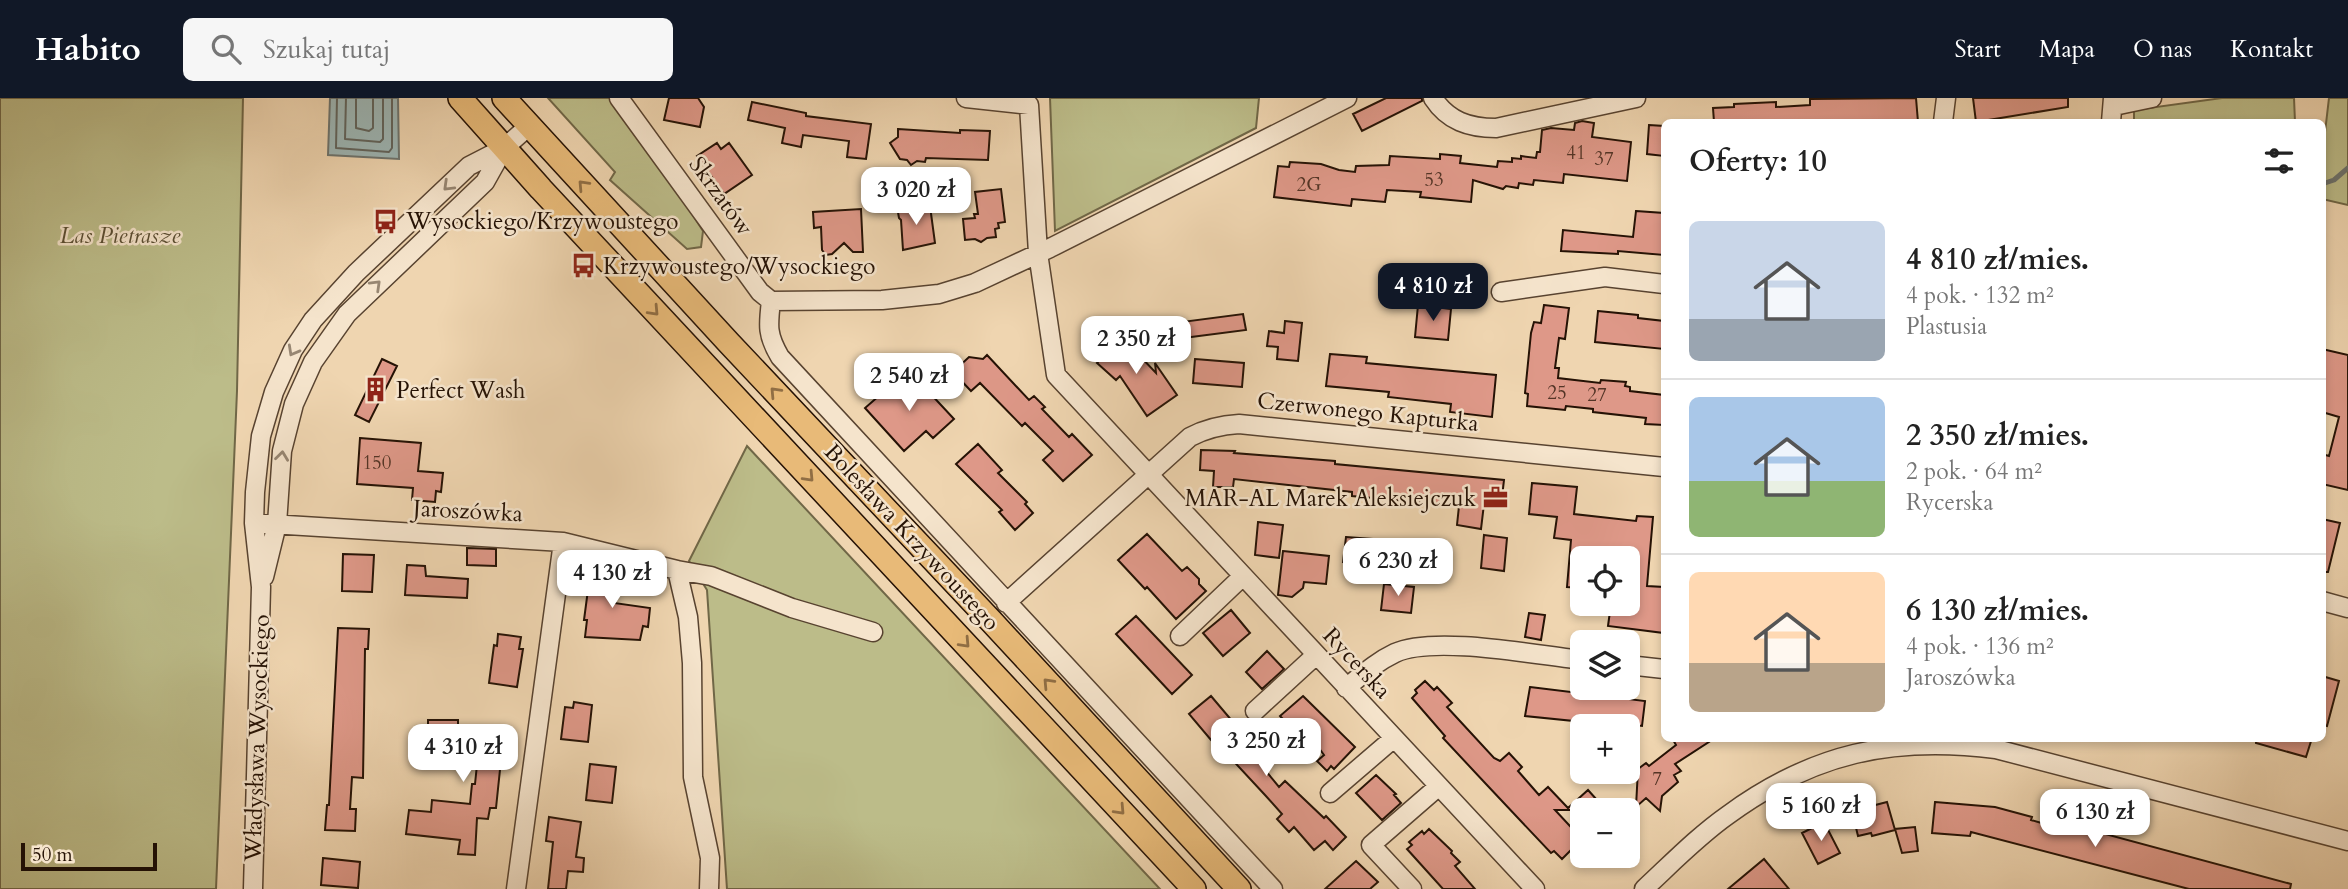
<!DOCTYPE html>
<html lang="pl">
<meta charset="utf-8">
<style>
body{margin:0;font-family:Cardo,serif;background:#f6f6f6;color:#222;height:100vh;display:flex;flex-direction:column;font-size:26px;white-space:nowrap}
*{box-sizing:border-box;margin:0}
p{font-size:23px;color:#767676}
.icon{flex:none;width:38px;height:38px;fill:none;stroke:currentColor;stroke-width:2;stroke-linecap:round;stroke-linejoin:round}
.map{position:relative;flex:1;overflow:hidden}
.side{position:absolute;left:1661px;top:21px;width:665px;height:623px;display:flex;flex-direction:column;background:#fff;border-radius:10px;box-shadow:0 4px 10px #0003}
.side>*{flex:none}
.buttons{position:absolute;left:1570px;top:448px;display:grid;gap:14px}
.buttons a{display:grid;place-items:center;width:70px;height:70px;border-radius:10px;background:#fff;box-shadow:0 4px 10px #0003;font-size:35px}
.scale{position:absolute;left:21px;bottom:18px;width:136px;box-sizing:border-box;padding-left:7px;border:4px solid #251205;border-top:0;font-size:19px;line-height:24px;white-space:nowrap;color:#251205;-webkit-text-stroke:5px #f5e4cc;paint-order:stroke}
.price{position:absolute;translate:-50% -60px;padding:0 16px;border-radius:14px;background:#fff;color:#222;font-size:23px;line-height:46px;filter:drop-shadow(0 2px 4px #0008)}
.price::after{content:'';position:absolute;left:50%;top:42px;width:21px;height:16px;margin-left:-10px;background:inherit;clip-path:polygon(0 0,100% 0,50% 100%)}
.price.active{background:#111827;color:#fff}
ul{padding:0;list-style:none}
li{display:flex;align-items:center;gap:21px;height:175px;padding:0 28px}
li+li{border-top:2px solid #e0e0e0}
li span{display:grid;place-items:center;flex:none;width:196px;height:140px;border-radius:10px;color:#555}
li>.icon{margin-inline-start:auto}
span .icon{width:84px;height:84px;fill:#fffc;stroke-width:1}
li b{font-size:30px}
h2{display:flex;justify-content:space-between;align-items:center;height:84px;padding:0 28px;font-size:30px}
header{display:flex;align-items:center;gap:42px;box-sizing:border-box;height:98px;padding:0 35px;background:#111827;color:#fff}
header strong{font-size:33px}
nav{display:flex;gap:38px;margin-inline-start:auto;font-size:24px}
.search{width:490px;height:63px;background:#f6f6f6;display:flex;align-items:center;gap:18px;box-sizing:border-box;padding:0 24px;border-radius:10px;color:#767676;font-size:26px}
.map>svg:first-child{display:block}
.green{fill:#bcbc89;stroke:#706747;stroke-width:2}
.water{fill:#9db6b5;stroke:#6d746f;stroke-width:2}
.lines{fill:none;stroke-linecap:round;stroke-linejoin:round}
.shore{stroke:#61645d;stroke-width:2}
.stream{stroke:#6d746f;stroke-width:5}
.building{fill:#de9888;stroke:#251205;stroke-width:2}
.minor-casing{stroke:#584330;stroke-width:21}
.major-casing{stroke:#251205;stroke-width:26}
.minor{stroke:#f5e4cc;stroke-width:18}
.major{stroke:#e8ba78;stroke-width:23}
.oneway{stroke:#906e44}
.oneway2{stroke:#978672}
.labels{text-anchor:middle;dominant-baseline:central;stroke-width:5;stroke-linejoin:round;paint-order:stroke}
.number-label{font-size:19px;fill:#533426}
.street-label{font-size:23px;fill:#251205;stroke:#f5e4cc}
.poi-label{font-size:23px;fill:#251205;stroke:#f5e4cc;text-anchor:start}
.park-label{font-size:23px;font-style:italic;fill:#5a4e33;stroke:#f5e4cc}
</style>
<header>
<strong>Habito</strong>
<div class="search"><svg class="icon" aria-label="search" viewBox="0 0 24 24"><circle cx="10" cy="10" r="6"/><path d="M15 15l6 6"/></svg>Szukaj tutaj</div>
<nav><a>Start</a><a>Mapa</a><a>O nas</a><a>Kontakt</a></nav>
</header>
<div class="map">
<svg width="2348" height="791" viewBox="0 0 2348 791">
<rect width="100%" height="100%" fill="#efd5b0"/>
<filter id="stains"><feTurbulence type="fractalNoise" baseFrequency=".00286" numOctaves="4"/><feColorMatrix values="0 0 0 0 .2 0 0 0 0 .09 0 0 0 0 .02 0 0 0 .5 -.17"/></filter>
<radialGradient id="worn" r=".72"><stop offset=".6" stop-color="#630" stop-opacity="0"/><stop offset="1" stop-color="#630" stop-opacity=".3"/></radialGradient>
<!-- green -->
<path class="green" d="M0,0H243L237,293L216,791H0Z
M548,0H618L703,133L701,149L687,151L610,82L615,74Z
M1050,0H1259L1256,30L1055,133Z
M2222,0H2294L2295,24H2134V12Z
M2329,0H2348V107L2322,101V60Z
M747,348L1160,791H727L707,492L689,463Z"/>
<!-- water -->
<path class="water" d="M330,0H398L399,61L328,57Z"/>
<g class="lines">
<!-- shore -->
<path class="shore" d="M337,0L336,50L389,54L392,50V0
M346,0L345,41L380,44L383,41V0
M356,0V30L369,33L373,30V0"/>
<!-- stream -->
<path class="stream" d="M2322,86L2334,82L2348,70"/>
</g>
<!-- building -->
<path class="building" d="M669,0H698L704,9L700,29L664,22Z
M1386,0H1422V3L1362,33L1353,16Z
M1916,0L1918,24H1714L1713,10L1734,9V6L1776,4V9L1810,7V1Z
M1973,0H2068V9L1976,24Z
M752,4L806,15V18L871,26L866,61L847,59L849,43L803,37L801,49L782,45L785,30L748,22Z
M1582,23L1594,25L1592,39L1631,44L1627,83L1564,76L1563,85L1534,82L1533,87L1519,85L1518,90L1506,88L1503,91L1473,82L1471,104L1420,99L1421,94L1387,92L1385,104L1352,101L1351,108L1274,99L1278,68L1289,69L1290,64L1321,66L1339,72L1355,74L1356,68L1389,67L1390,58L1440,61V56L1461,58L1460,65L1497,69L1498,63L1512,64V60L1521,61V58L1536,60L1537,54H1540L1542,32L1551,30L1574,32L1575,25Z
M1649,27L1664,28V58L1647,56Z
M898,31L960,35V32L990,33L988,62L926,60L925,64L917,63L911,67L907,62L900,61L890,45L898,39Z
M717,45L721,51L729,45L752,77L724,96L697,58Z
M1001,91L1005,124L998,125L999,130L995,131L996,139L987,140L981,144L975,141L965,142L963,121L975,120L974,116H978L975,94Z
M908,108L910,111L930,108L935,145L903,152L901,122L899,120L897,109Z
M861,111L863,154H853L844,145L832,156L826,157L822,152L821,129L814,130L813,114Z
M1636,113L1664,115V157L1618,153V156L1561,153L1563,132L1633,139Z
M1418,207L1451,211L1448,242L1415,239Z
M1544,207L1569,210L1565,241L1559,240L1555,270H1559L1558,280L1600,285L1601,282L1626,284L1625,288L1630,289V293L1664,297V327L1645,326L1646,320L1593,314V311L1566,308L1565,312L1527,308L1528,296L1525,295L1531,235L1534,224L1541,225Z
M1598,213L1638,217V220L1664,223V251L1595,244Z
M1243,216L1246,232L1152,244L1151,228Z
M1285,223L1302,225L1298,263L1277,261L1278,249L1267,248L1269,233L1284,235Z
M1110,243L1117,251L1124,244V254L1138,256L1156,275L1155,265L1177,297L1147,318L1120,278L1116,282L1097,265L1103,259L1093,245Z
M2322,251L2348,257V392L2322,386V356L2329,358L2339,319L2322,314Z
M1330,256L1367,259L1366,265L1496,277L1492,319L1450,314L1451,306L1388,299L1389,294L1326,288Z
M987,257L1029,302L1034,298L1045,309L1042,311L1069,339L1072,336L1092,357L1063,383L1043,362L1053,353L1025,325L1022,328L980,285L971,293L953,274L969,259L983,261Z
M382,261L397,268L369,324L355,317Z
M1195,261L1244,265L1242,289L1193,285Z
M914,278L954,321L933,340L926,333L904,353L865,310L888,290L894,297Z
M360,340L421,345L418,373L443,375L441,394L436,393L435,404L412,402L413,390L357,386Z
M978,346L1002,372L998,375L1027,404L1025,406L1033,415L1015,432L999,414L1002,412L956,366Z
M1201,352L1235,353L1234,355L1335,363V366L1504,382L1501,408L1484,406L1481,431L1457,427L1459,408L1352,398V394L1234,381L1233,389H1213L1214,373L1200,372Z
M1532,385L1577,389L1574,416L1636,423L1637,418L1653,419L1647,488L1664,489V535L1608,528L1611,506H1629L1633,460H1582V490L1567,489L1571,442L1554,440L1557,419L1529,416Z
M2322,421L2340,425L2328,474H2322Z
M1258,424L1283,427L1279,460L1255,457Z
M1147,436L1182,473L1187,469L1199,481V486L1206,493L1176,521L1147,489L1145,491L1118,462Z
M1484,437L1507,440L1504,473L1481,470Z
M1346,439L1372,441L1369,467L1343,464Z
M1414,445L1439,448L1436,464L1412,461Z
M467,450L496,451V468L467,467Z
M1283,453L1329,458L1326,486L1304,484L1303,490L1292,499L1278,497Z
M343,456L374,457L372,494L342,493Z
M407,467L425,468L426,478L468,481L467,500L405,497Z
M594,469L619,472L614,505L650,510L648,529L643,528L640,542L585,539L587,522H584L589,484L591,485Z
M1384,486L1414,489L1411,515L1381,512Z
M1231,512L1250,535L1223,558L1203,535Z
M1529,515L1545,517L1541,542L1525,539Z
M1136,518L1192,577L1172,596L1116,536Z
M338,530L369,531L368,551H365L363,680L352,679L350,711H356L355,733L325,732L327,707H329Z
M498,536L521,539L519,551H523L517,589L489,585L494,547L497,548Z
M1267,553L1284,571L1262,591L1246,574Z
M2322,578L2339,583L2327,628L2322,627Z
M1425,583L1434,592L1437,589L1452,605L1447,609L1494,660L1500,663L1509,655L1522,669L1518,673L1539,697L1548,689L1568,710L1588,692L1606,712H1555L1582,741L1562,761L1554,753L1551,755L1486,686L1443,640L1445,638L1412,600L1417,595L1415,592Z
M1530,589L1645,603L1642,628L1618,625V628H1602L1593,627V625L1525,618Z
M1211,598L1266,663L1261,667L1279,689L1285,683L1324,720L1326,718L1346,739L1333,752L1325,743L1314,752L1294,729L1289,734L1277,721L1282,716L1265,697L1213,641L1211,642L1189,616Z
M1303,598L1355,649L1334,671L1331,668L1327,673L1317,663L1324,657L1303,628L1296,635L1280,618Z
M574,604L592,607L588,644L561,641L565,609L573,610Z
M428,622H458V628L508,634L505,663L501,662L496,710H490L488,721L477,720L475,757L458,756L460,742L406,736L409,712L431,714L432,702L470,706L472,686H475L478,657L428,656Z
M1672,640H1715L1675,666L1681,673L1674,677L1678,684L1662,698L1660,713L1646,700L1636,709L1638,671L1646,665L1649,668L1676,647Z
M2256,640H2312L2306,659L2256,645Z
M590,666L616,669L612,705L586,702Z
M1376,677L1396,696L1394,697L1401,705L1382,722L1356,695Z
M1887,704L1895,732L1872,738L1871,735L1858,738L1852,713Z
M1935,704L1995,709L2032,719L2031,722L2045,726L2060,730L2061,726L2098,736V734L2291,786L2290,791H2189L1971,734L1970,738L1932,735Z
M549,719L581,724L576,759L584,760L583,774L568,773L566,791H548L553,744L546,743Z
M1824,724L1840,755L1818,766L1802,735Z
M1915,729L1918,753L1902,755L1895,731Z
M1429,731L1452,753L1451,755L1460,764L1455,768L1475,791H1443L1407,751L1412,747L1409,744L1422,733L1424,736Z
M323,760L360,764L358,790L321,787Z
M1764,761L1789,791H1728Z
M1356,763L1378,784L1370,791H1325Z"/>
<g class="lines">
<defs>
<path id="minor" d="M619,0L760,194L771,203L882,202L939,196L975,185L1050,150L1347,0
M966,0L1029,7L1038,155L1056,277L1535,791
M1433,0C1448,23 1469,30 1496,30L1636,0
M2114,8L2152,0
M1943,24L1946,0
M2111,24L2113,0
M1501,194L1605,179L1664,186
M771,203C768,228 767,237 780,259L1273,791
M254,425L563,444L677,472L688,519L692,565L693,679L710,760L709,791
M677,472L711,478L792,510L873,534
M264,479L277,426L282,353L294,306L313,264L347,216L485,84L504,50
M2322,503L2348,510
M1006,505L1190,339C1207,330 1221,327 1239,326L1664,369
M1180,538L1243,478
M1628,567L1664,571
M1346,590C1362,577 1376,564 1395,555C1434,537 1536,557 1582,562
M1255,613L1316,557
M1330,695L1394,640
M253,791L261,489L254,425L255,394L261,338L274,294L293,252L313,222L356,175L469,68L504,50L529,28
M516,791L563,444
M1412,791L1371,747L1439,688
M1644,791C1671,766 1698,738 1728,717C1813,655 1892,638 1996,651L2348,743"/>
<path id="major" d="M460,0L541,91L1194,791
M504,0L729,245L992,524L1239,791"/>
</defs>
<!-- minor casing -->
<use href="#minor" class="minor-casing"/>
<!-- major casing -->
<use href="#major" class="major-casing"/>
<!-- minor -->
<use href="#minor" class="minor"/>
<!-- major -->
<use href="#major" class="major"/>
</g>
<!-- one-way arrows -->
<defs><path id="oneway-chevron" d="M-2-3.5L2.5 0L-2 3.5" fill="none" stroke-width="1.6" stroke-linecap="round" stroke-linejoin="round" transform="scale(1.75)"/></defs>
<g class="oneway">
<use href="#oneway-chevron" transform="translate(583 87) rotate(-133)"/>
<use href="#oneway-chevron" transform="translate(654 213) rotate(47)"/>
<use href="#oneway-chevron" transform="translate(775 294) rotate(-133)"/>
<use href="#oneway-chevron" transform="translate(809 379) rotate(47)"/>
<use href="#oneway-chevron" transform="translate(965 545) rotate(47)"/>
<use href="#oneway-chevron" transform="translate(1048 585) rotate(-133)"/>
<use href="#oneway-chevron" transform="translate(1120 712) rotate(47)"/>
</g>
<g class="oneway2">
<use href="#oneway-chevron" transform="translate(448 88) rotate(136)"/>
<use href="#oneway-chevron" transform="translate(376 187) rotate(-44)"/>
<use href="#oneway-chevron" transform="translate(293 253) rotate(119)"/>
<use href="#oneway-chevron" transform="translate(282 358) rotate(-83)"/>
</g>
<!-- icons -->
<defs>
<symbol id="bus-bare" viewBox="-9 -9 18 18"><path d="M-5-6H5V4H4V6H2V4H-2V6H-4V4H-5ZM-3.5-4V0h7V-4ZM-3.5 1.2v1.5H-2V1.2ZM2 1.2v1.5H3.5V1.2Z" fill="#8f2418" stroke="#f5e4cc" stroke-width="2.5" paint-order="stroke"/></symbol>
<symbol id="building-bare" viewBox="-9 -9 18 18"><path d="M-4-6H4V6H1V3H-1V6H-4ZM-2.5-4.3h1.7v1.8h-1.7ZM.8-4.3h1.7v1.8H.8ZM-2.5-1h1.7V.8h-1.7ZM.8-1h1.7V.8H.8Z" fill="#8f2418" stroke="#f5e4cc" stroke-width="2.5" paint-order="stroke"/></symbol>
<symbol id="office-bare" viewBox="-9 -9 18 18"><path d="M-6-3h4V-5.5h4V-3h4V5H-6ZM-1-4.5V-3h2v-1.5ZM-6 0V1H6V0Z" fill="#8f2418" stroke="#f5e4cc" stroke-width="2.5" paint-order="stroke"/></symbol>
</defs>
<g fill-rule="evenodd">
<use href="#bus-bare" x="368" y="106" width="35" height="35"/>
<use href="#bus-bare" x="566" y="150" width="35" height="35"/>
<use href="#building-bare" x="358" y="274" width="35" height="35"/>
<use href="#office-bare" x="1478" y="382" width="35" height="35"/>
</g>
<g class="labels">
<!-- number labels -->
<g class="number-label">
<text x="1576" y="55">41</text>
<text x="1604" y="61">37</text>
<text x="1434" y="82">53</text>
<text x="1309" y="87">2G</text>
<text x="1557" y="295">25</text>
<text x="1597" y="297">27</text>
<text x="377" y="365">150</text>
<text x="1657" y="681">7</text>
</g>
<!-- street labels -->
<g class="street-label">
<text transform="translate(721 98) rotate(54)">Skrzatów</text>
<text transform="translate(1368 314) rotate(6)">Czerwonego Kapturka</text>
<text transform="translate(468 413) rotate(3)">Jaroszówka</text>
<text transform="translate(912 439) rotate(47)">Bolesława Krzywoustego</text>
<text transform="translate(1357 565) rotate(47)">Rycerska</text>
<text transform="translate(257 640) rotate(-88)">Władysława Wysockiego</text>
</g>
<!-- poi labels -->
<g class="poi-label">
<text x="406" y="123">Wysockiego/Krzywoustego</text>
<text x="603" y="168">Krzywoustego/Wysockiego</text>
<text x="396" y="292">Perfect Wash</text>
<text x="1476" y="400" text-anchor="end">MAR-AL Marek Aleksiejczuk</text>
</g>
<!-- park labels -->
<g class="park-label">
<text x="120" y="137">Las Pietrasze</text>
</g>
</g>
<rect width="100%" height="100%" filter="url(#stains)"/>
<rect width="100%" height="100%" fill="url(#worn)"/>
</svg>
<div class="buttons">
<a><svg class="icon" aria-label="locate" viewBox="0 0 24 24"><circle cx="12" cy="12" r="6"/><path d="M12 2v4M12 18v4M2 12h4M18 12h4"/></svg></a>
<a><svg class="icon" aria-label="layers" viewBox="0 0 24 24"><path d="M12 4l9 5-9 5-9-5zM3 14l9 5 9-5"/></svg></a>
<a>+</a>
<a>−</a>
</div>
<div class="scale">50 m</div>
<b class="price" style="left:916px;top:129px">3 020 zł</b>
<b class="price active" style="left:1433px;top:225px">4 810 zł</b>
<b class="price" style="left:1136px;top:278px">2 350 zł</b>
<b class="price" style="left:909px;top:315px">2 540 zł</b>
<b class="price" style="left:1398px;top:500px">6 230 zł</b>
<b class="price" style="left:612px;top:512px">4 130 zł</b>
<b class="price" style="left:1266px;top:680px">3 250 zł</b>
<b class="price" style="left:463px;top:686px">4 310 zł</b>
<b class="price" style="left:1821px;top:745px">5 160 zł</b>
<b class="price" style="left:2095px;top:751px">6 130 zł</b>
<section class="side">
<h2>Oferty: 10<svg class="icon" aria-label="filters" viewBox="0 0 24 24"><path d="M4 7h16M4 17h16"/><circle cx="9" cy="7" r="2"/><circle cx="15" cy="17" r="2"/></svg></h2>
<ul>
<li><span style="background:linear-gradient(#c9d6e8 70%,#9aa5b1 0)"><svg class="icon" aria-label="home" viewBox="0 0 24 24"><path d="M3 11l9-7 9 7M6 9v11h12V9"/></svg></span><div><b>4 810 zł/mies.</b><p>4 pok. · 132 m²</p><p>Plastusia</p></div></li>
<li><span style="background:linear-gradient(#a9c7e8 60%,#8fb573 0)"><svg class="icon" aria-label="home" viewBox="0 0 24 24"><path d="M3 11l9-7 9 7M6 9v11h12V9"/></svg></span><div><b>2 350 zł/mies.</b><p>2 pok. · 64 m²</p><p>Rycerska</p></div></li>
<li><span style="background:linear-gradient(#ffd9b3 65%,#b9a48a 0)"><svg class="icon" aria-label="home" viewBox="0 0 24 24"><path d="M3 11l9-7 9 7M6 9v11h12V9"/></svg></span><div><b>6 130 zł/mies.</b><p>4 pok. · 136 m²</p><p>Jaroszówka</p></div></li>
</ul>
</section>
</div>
